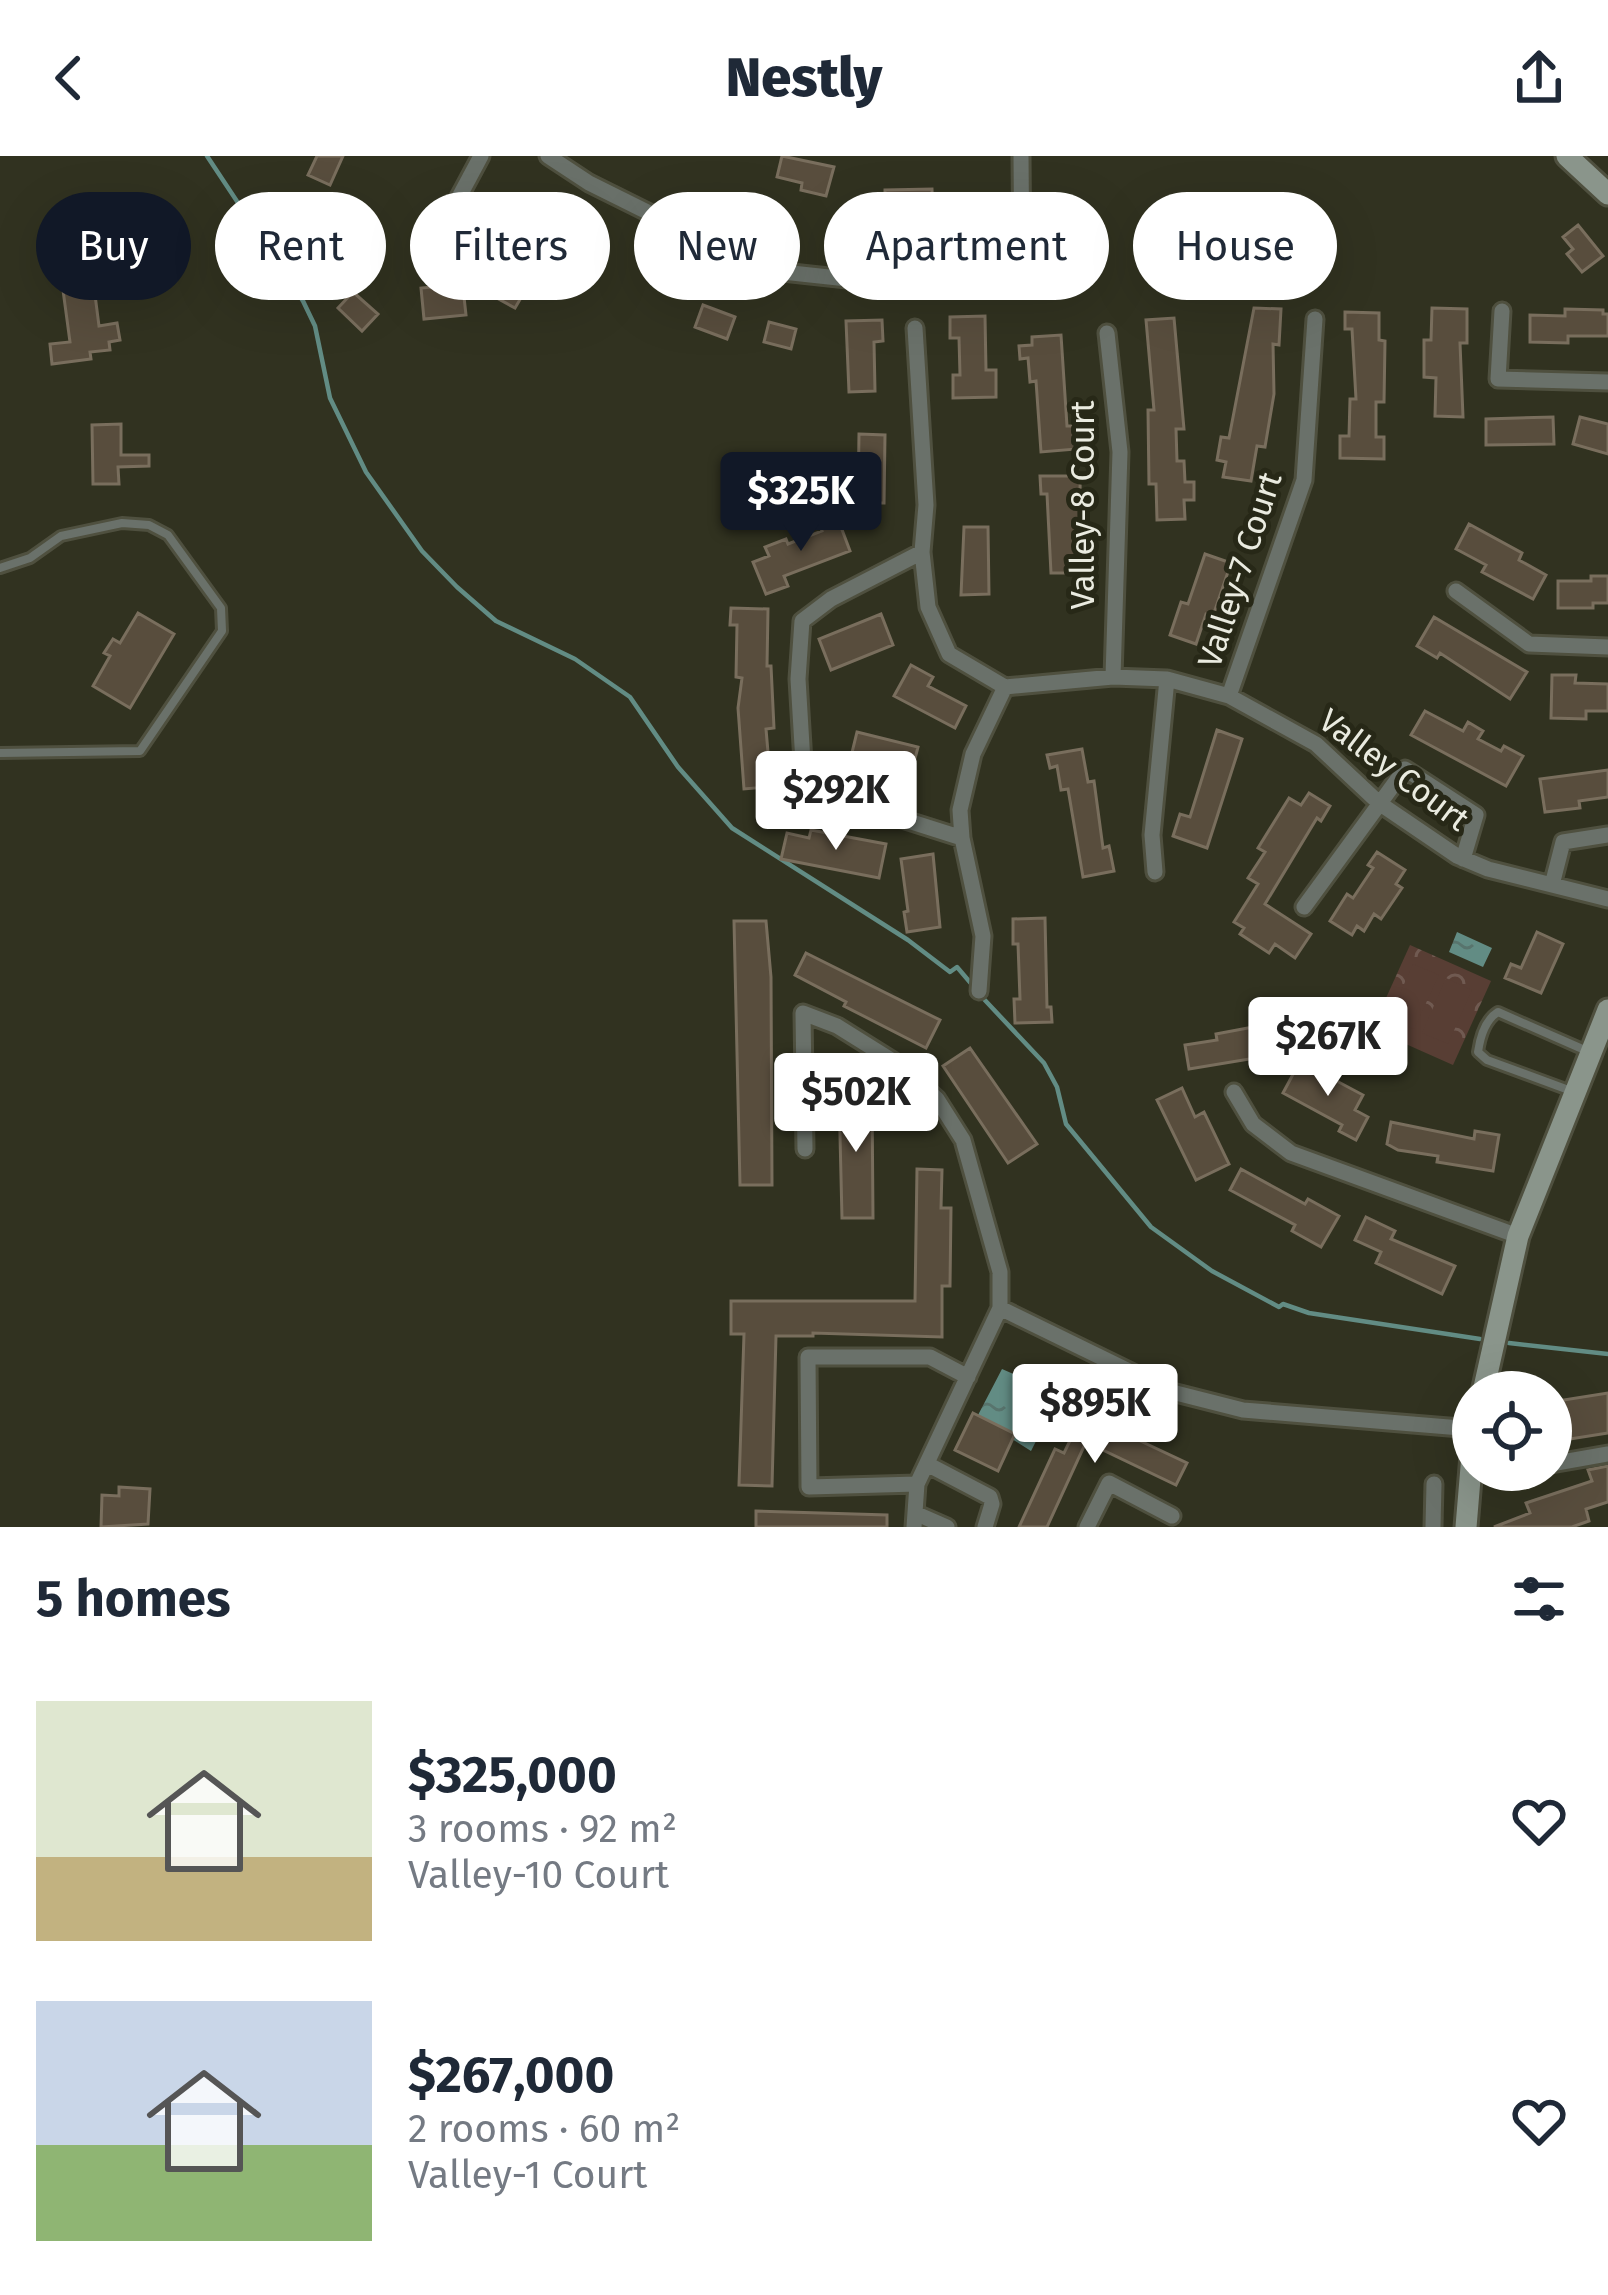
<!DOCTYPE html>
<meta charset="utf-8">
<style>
body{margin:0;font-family:"Fira Sans",sans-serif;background:#f2f2f3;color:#1f2937;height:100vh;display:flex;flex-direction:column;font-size:45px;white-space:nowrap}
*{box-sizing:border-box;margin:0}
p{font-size:39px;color:#747a83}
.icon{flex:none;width:66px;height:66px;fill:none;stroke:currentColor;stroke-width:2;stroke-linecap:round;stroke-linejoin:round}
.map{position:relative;height:1371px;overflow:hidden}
.sheet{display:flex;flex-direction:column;background:#fff;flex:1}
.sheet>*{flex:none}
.guide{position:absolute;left:36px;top:36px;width:1536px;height:108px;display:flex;gap:24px}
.controls{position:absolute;left:1452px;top:1215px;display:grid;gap:24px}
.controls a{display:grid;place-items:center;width:120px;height:120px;border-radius:50%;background:#fff;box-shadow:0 12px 48px #0002;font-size:60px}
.price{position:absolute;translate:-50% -102px;padding:0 27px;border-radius:12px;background:#fff;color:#222;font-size:39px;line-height:78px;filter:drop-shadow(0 3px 6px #0008)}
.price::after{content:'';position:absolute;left:50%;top:72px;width:36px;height:27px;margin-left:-18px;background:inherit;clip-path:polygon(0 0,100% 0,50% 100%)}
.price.current{background:#111827;color:#fff}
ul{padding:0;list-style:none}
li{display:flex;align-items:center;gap:36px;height:300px;padding:0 36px}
li span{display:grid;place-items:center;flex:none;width:336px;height:240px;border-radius:0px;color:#555}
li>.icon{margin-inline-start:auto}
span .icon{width:144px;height:144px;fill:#fffc;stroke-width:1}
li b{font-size:51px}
h2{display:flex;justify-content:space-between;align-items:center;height:144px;padding:0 36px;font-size:51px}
.pill{padding:0 42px;border-radius:54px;background:#fff;box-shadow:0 12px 48px #0002;font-size:42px;line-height:108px}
.pill.current{background:#111827;color:#fff}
header{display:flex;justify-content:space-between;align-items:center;height:156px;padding:0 36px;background:#fff;font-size:54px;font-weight:800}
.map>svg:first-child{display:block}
.park{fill:url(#park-crowns)}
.garden{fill:#583e34}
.water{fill:url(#water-ripples)}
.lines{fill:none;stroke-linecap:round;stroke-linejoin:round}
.stream{stroke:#628c84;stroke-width:4.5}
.building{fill:#584d3d;stroke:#796e5d;stroke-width:3}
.lane-casing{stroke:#4f503f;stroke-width:14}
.street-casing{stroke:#4f503f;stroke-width:21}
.secondary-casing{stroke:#4f503f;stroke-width:27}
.lane{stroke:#6a716a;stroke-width:8}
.street{stroke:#6a716a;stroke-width:15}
.secondary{stroke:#8a958b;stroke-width:21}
.labels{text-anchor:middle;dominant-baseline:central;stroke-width:10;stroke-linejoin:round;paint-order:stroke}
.street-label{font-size:33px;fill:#eaebe0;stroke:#272817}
</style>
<header><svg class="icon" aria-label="back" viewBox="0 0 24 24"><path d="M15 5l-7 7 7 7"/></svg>Nestly<svg class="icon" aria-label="share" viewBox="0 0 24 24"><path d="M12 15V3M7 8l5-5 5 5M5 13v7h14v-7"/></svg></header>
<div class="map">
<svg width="1608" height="1371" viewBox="0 0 1608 1371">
<defs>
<pattern id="park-crowns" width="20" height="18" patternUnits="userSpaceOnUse" patternTransform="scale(3)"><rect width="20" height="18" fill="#583e34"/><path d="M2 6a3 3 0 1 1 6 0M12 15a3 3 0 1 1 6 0" fill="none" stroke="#705a51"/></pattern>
<pattern id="water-ripples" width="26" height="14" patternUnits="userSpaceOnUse" patternTransform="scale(3)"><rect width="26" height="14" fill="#628c84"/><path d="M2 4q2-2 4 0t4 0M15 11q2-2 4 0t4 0" fill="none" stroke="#58746d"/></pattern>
</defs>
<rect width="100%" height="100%" fill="#313220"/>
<!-- park -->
<path class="park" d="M1410,789L1491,825L1453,909L1372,873Z"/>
<!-- garden -->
<path class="garden" d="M1413,808L1439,819L1414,873L1389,862Z
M1446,822L1472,834L1448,888L1422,877Z"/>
<!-- water -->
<path class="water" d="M1457,776L1492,792L1483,811L1449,796Z
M1002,1213L1060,1238L1031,1295L977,1261Z"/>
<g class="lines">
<!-- stream -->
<path class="stream" d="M207,0L303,145L315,170L330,242L366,316L422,395L457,431L496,465L575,503L630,541L678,611L732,672L908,784L950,816L957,811L974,831
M981,840L1044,907L1057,931L1066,968L1151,1071L1212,1115L1279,1151L1283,1148L1309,1157L1480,1183
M1509,1187L1608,1198"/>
</g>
<!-- building -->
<path class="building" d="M317,0H343L330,29L308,19Z
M782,0L834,11L826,40L801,34L802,27L777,21Z
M932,33L933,65H909V53L885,54V34Z
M547,42L572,55L556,86L534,74Z
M1578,69L1603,100L1582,116L1567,98L1573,93L1563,81Z
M514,105L535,118L515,152L493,140Z
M454,129L455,142L464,141L466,159L424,163L421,132Z
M94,131L99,170L117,167L120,184L109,186L110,194L90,196L91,203L52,208L50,188L70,186L63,134Z
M353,136L378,158L362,175L338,152Z
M703,149L735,161L727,183L695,171Z
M1254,152L1281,153L1279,189L1273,188L1274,238L1265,291L1257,290L1251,325L1223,321L1226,306L1217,304L1221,281L1229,282Z
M1432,152L1467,153V187H1460L1463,261L1435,260L1436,222L1424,221V184H1431Z
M1565,153L1603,154V158H1608V180H1568V187L1530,186V159L1565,160Z
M1345,156L1379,157V184L1385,185L1384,246H1376V281H1384V303L1340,302V280H1349L1350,243H1356L1352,173H1345Z
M985,160L986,214H996V241L953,242V219H960L959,182H950V161Z
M1174,162L1184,273H1176L1177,305H1184L1185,326H1194V344H1184L1185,363L1157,364L1156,328H1149L1148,254H1154L1146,164Z
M882,164L883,185L874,186L875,235L849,236L846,165Z
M769,166L796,173L791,193L764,186Z
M1061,179L1067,270H1075L1077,293L1041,296L1036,225L1030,226L1028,202L1020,203L1019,190L1032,189V181Z
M1553,261L1554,288L1486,289V263Z
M1580,261L1608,268V298L1573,288Z
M121,268V299H149V310L118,311L119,328H93L92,269Z
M859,278L885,279L884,347H858Z
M1040,320H1080L1081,417H1051L1047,338H1041Z
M835,355L850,395L784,420L788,430L766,438L753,406L769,400L765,391L786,383L788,388L822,375L817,362Z
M1469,368L1522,397L1519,404L1546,419L1533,443L1482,416L1486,409L1456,393Z
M964,371H988L989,438L961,439Z
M1205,398L1231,407L1213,460L1206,458L1196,488L1170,479L1181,446L1188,448Z
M1591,420H1608V447H1593V452H1558V425H1591Z
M731,452L768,453L767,510H771L774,572L766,573L769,608H777L779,630L744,633L738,552L742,522L736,521L737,469H730Z
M138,457L174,478L130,552L93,530L110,500L104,497L113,483L120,487Z
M881,458L893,489L831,514L819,483Z
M1434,461L1527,516L1510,543L1440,497L1437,502L1417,490Z
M911,509L933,521L928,530L966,550L955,572L894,540Z
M1552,519H1576L1575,527L1608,528V555H1586V563L1551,562Z
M1425,555L1463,575L1468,566L1483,575L1478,583L1501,595L1504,590L1523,600L1506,630L1411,579Z
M1217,574L1242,583L1207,692L1173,680L1180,658L1190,661Z
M857,576L918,591L910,622L868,611L867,617L848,613Z
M1082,593L1088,626L1094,625L1103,692L1109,690L1114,715L1083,721L1068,633L1061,634L1057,610L1050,612L1047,599Z
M1608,614V641L1579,645L1580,652L1545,656L1540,623Z
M1309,637L1330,650L1321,665L1317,662L1265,748L1311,778L1295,802L1275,788L1269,797L1240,778L1244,772L1234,766L1258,728L1248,722L1265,696L1258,692L1289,642L1301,649Z
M811,674L886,688L879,722L781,703L787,677L809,682Z
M1377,696L1405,714L1396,728L1402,732L1381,763L1374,758L1364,775L1357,770L1352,779L1330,765L1347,738L1353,742L1373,712L1368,709Z
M933,698L940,771L907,776L904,756L908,755L901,703Z
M1045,762L1047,851H1051L1052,866L1015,867L1014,843H1020L1018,788H1013V763Z
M734,765H766L771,821L772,1029H740Z
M1537,776L1563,788L1541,837L1505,822L1511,808L1521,812Z
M806,797L940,864L926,892L844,850L846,846L795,819Z
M1253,871L1254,877L1270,874L1274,899L1189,913L1185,889L1217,884L1216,878Z
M970,892L1037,988L1008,1007L943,910Z
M1298,909L1314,918L1316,914L1363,939L1355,954L1368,961L1356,984L1339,975L1342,969L1283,937Z
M1182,932L1195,961L1204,956L1229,1008L1196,1024L1157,944Z
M839,938H872L873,1062H842Z
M1391,966L1474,983L1475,975L1499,979L1493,1015L1437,1006L1438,1000L1398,994L1387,988Z
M917,1013L942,1014L941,1052H951L950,1130H942V1181L813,1177V1180H776L772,1330L739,1329L744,1178H731V1145H915Z
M1241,1013L1305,1048L1308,1043L1339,1060L1321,1091L1292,1075L1295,1069L1230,1034Z
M1366,1061L1395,1075L1391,1083L1455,1110L1442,1138L1376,1107L1381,1096L1355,1084Z
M1608,1237V1277L1551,1286V1246Z
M973,1257L1015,1278L998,1315L955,1294Z
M1083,1258L1187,1307L1176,1329L1086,1286L1047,1371H1019L1055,1293L1064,1297Z
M1608,1310V1346L1586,1353L1589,1365L1572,1371H1494L1530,1357L1526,1347L1592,1325L1588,1314Z
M119,1331L150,1333L148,1368L101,1371L102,1339L119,1340Z
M756,1355L887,1359V1371H756Z"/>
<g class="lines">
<defs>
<path id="lane" d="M0,412L30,402L61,380L122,367L149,369L168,379L221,452L222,475L140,595L0,597
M1574,936L1487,904L1478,896C1480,882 1485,864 1498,856L1587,895"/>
<path id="street" d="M548,0L589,27L764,114L875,126L1022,113L1021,0
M435,86L481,0
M1502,155L1498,223L1608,226
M915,172L926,349L922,396L928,451L949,498L1005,531L1113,521L1167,523L1229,540L1316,588L1379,647L1457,700L1488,713L1608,743
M1107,177L1120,296L1113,521
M922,396L831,443L802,465L798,523L804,623L836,642L962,682
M1456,435L1529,488L1608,491
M1229,540L1304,324L1315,163
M1155,716L1152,679L1167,523
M1552,729L1563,686L1608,679
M1304,751L1405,613L1476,659L1463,703
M979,835L983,780L962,682L960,654L973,598L1005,531
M1234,936L1253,968L1291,997L1518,1080
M805,993L803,857L837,870L901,910L937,943L963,984L1000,1116V1152L917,1328L914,1371
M1000,1152L1172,1236L1243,1254L1473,1273
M927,1308L990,1341L992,1348L985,1371
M1551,1308L1608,1298
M1529,1320L1540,1314
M917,1328L809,1331L808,1201H930L968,1221
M915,1357L947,1371
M1087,1371L1109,1327L1172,1360
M1433,1371L1434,1328"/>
<path id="secondary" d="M1567,0L1608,38
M1483,1236L1518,1080L1608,854
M1466,1371L1473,1287"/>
</defs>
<!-- lane casing -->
<use href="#lane" class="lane-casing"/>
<!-- street casing -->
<use href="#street" class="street-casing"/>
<!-- secondary casing -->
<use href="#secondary" class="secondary-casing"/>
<!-- lane -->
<use href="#lane" class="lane"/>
<!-- street -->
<use href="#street" class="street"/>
<!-- secondary -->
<use href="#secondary" class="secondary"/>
</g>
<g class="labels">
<!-- street labels -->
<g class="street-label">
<text transform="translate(1083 349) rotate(-90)">Valley-8 Court</text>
<text transform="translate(1240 414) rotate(-72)">Valley-7 Court</text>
<text transform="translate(1394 614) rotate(37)">Valley Court</text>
</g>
</g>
</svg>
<div class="controls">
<a><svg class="icon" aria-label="locate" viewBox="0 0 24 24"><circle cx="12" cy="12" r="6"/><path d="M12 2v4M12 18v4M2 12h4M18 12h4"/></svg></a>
</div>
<b class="price current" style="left:801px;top:398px">$325K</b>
<b class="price" style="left:836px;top:697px">$292K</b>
<b class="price" style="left:1328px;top:943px">$267K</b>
<b class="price" style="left:856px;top:999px">$502K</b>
<b class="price" style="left:1095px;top:1310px">$895K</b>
<div class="guide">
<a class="pill current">Buy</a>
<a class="pill">Rent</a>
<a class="pill">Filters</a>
<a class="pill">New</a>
<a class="pill">Apartment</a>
<a class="pill">House</a>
</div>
</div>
<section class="sheet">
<h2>5 homes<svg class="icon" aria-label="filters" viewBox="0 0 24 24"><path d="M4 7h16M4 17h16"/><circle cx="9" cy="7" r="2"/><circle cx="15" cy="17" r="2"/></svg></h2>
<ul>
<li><span style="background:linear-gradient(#dfe7d0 65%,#c2b280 0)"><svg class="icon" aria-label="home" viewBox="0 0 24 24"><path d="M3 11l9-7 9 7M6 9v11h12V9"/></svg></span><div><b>$325,000</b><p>3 rooms · 92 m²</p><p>Valley-10 Court</p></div><svg class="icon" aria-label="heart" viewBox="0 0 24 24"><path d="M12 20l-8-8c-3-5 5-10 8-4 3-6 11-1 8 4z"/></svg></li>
<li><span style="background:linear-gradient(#c9d6e8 60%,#8fb573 0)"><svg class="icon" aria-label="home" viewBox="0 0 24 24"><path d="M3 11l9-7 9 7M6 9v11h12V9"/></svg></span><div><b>$267,000</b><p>2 rooms · 60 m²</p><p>Valley-1 Court</p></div><svg class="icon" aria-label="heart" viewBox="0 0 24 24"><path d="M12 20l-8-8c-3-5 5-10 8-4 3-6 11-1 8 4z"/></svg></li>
</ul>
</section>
